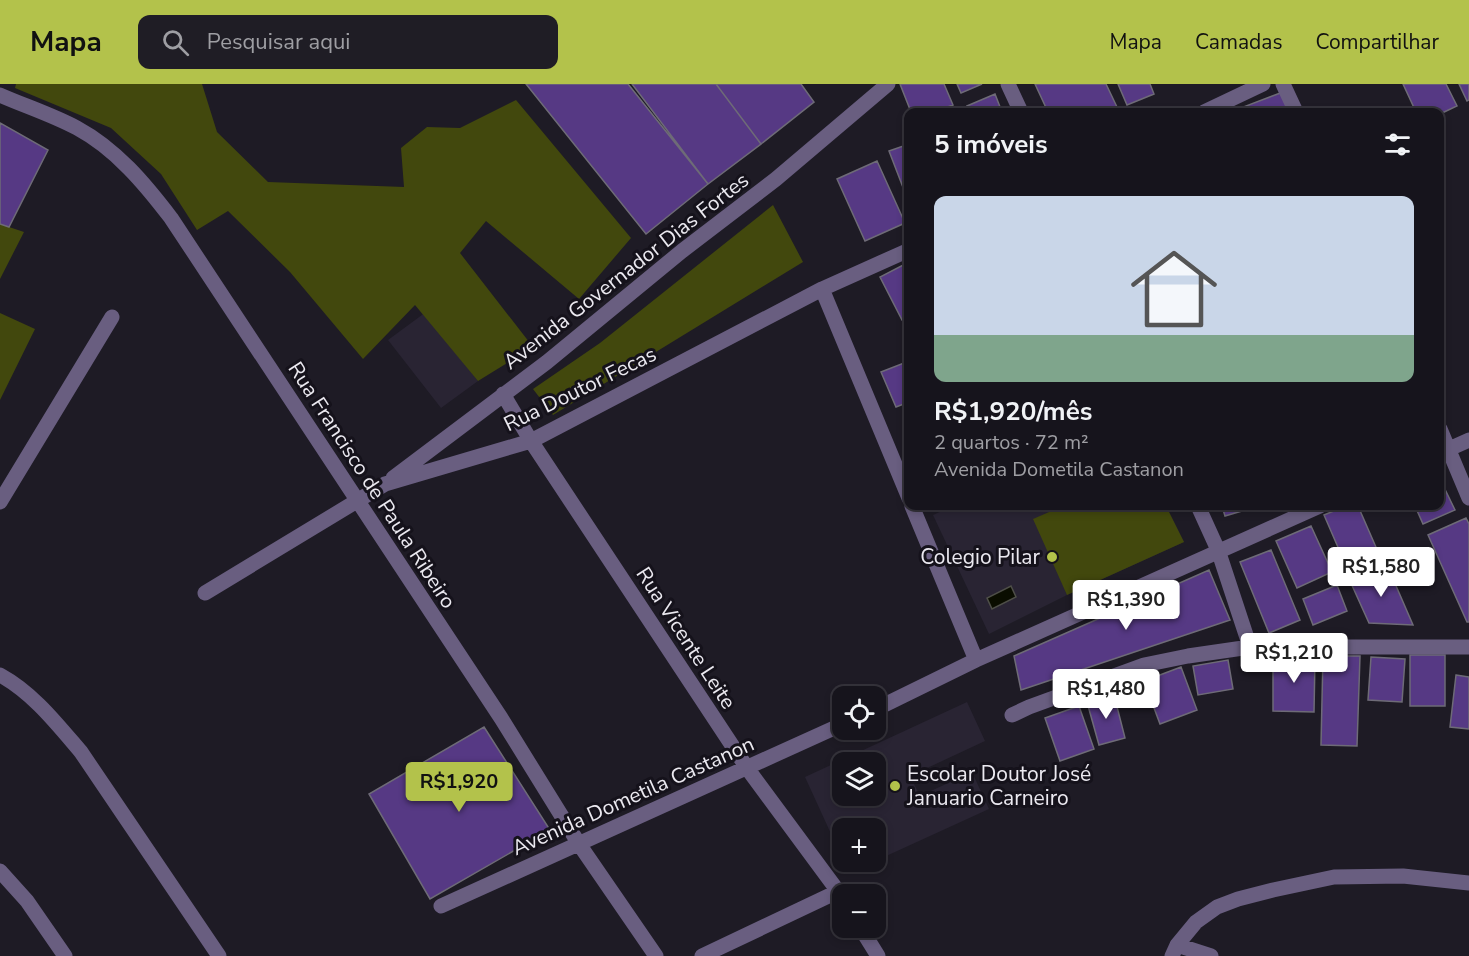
<!DOCTYPE html>
<html lang="pt">
<meta charset="utf-8">
<style>
body{margin:0;font-family:"Nunito Sans",sans-serif;background:#1f1d25;color:#f1f3f6;height:100vh;display:flex;flex-direction:column;font-size:22px;white-space:nowrap}
*{box-sizing:border-box;margin:0}
p{font-size:20px;color:#9e9ea3}
.icon{flex:none;width:33px;height:33px;fill:none;stroke:currentColor;stroke-width:2;stroke-linecap:round;stroke-linejoin:round}
.map{position:relative;flex:1;overflow:hidden}
.side{position:absolute;left:904px;top:24px;width:540px;height:402px;display:flex;flex-direction:column;background:#16141c;border-radius:12px;box-shadow:0 3px 9px #0003,0 0 0 2px #35333b}
.side>*{flex:none}
.controls{position:absolute;left:832px;top:602px;display:grid;gap:12px}
.controls a{display:grid;place-items:center;width:54px;height:54px;border-radius:12px;background:#16141c;box-shadow:0 3px 9px #0003,0 0 0 2px #35333b;font-size:30px}
.price{position:absolute;translate:-50% -51px;padding:0 14px;border-radius:6px;background:#fff;color:#222;font-size:20px;line-height:39px;filter:drop-shadow(0 2px 3px #0008)}
.price::after{content:'';position:absolute;left:50%;top:36px;width:18px;height:14px;margin-left:-9px;background:inherit;clip-path:polygon(0 0,100% 0,50% 100%)}
.price.active{background:#b3c24b;color:#111}
ul{padding:0;list-style:none}
li{display:grid;align-content:center;gap:12px;height:318px;padding:0 30px}
li+li{border-top:2px solid #35333b}
li span{display:grid;place-items:center;height:186px;border-radius:12px;color:#555}
li>.icon{margin-inline-start:auto}
span .icon{width:108px;height:108px;fill:#fffc;stroke-width:1}
li b{font-size:26px}
h2{display:flex;justify-content:space-between;align-items:center;height:72px;padding:0 30px;font-size:26px}
header{display:flex;align-items:center;gap:36px;box-sizing:border-box;height:84px;padding:0 30px;background:#b3c24b;color:#111}
header strong{font-size:28px}
nav{display:flex;gap:33px;margin-inline-start:auto;font-size:21px}
.search{width:420px;height:54px;background:#1f1d25;display:flex;align-items:center;gap:15px;box-sizing:border-box;padding:0 21px;border-radius:12px;color:#9e9ea3;font-size:22px}
.map>svg:first-child{display:block}
.built{fill:#292433;fill-rule:evenodd}
.green{fill:#42480d}
.water{fill:#0a0d00;stroke:#4e4f48;stroke-width:1.5}
.building{fill:#563984;stroke:#6e6b77;stroke-width:1.5}
.lines{fill:none;stroke-linecap:round;stroke-linejoin:round}
.minor{stroke:#695e80;stroke-width:15}
.tertiary{stroke:#695e80;stroke-width:15}
.poi-dot{fill:#b3c24b;stroke:#15121b;stroke-width:2}
.labels{text-anchor:middle;dominant-baseline:central;stroke-width:6;stroke-linejoin:round;paint-order:stroke}
.street-label{font-size:21px;fill:#ebe9f0;stroke:#15121b}
.poi-label{font-size:21px;fill:#ebe9f0;stroke:#15121b;text-anchor:end}
</style>
<header>
<strong>Mapa</strong>
<div class="search"><svg class="icon" aria-label="search" viewBox="0 0 24 24"><circle cx="10" cy="10" r="6"/><path d="M15 15l6 6"/></svg>Pesquisar aqui</div>
<nav><a>Mapa</a><a>Camadas</a><a>Compartilhar</a></nav>
</header>
<div class="map">
<svg width="1469" height="872" viewBox="0 0 1469 872">
<rect width="100%" height="100%" fill="#1e1b25"/>
<!-- built -->
<path class="built" d="M426,228L478,297L441,324L388,256Z
M953,422H1166L1184,458L1067,511L989,550L933,431Z
M967,618L985,657L910,692L920,712L972,688L989,725L849,789L844,777H876V744H843V776L805,693ZM843,678H876V711H843Z"/>
<!-- green -->
<path class="green" d="M16,0H202L217,48L268,98L404,103L401,64L427,43L460,44L516,16L631,154L579,215L486,137L460,169L533,263L478,297L415,221L363,275L290,188L228,127L197,146L161,90L111,44L15,4Z
M773,121L803,178L553,331L533,305L600,259Z
M0,140L24,148L0,195Z
M0,229L35,245L0,316Z
M1063,422H1166L1184,458L1067,511L1033,435Z"/>
<!-- water -->
<path class="water" d="M1011,502L1016,513L992,525L987,514Z"/>
<!-- building -->
<path class="building" d="M526,0H628L708,100L646,150Z
M632,0H716L761,60L708,100Z
M716,0H801L814,18L761,60Z
M900,0H944L953,21L934,28H911Z
M957,0H982L961,9Z
M1035,0H1106L1117,23L1105,28H1048Z
M1118,0H1150L1154,10L1127,21Z
M1403,0H1446L1457,22L1440,30V28H1416Z
M1459,0H1469V16L1467,17Z
M1283,8L1291,28H1240L1238,25Z
M995,10L1002,28H970L967,22Z
M0,39L48,66L9,143L0,140Z
M909,60V119L889,67Z
M877,77L905,139L865,157L837,95Z
M909,178V232L902,236L880,193Z
M909,277V318L896,323L881,288Z
M1440,395L1455,426L1423,440L1415,422H1440Z
M1222,422H1259L1225,432Z
M1346,422H1358L1379,470L1347,484L1324,431Z
M1466,434L1469,440V538H1467L1428,451Z
M1311,442L1332,488L1297,504L1276,457Z
M1271,466L1300,536L1269,549L1240,478Z
M1387,481L1413,541L1369,539L1350,497Z
M1209,486L1230,536L1021,606L1014,572Z
M1337,501L1347,527L1313,541L1303,515Z
M1410,571H1445V622H1410Z
M1323,572H1360L1357,662L1321,661Z
M1273,573L1315,574L1314,628L1273,627Z
M1371,573L1405,575L1402,618L1368,616Z
M1228,576L1233,605L1198,611L1193,582Z
M1181,583L1197,626L1160,640L1144,597Z
M1456,591L1469,593V645L1450,643Z
M1114,611L1125,654L1099,661L1087,618Z
M1079,622L1094,665L1060,677L1045,634Z
M484,643L550,746L430,815L369,710Z"/>
<g class="lines">
<!-- minor -->
<path class="minor" d="M1008,0L1021,28
M1283,0L1296,28
M0,11C25,22 53,31 77,44C116,65 145,100 171,134L501,634L579,760L656,872
M1204,28L1263,0
M822,205L909,414
M503,310L531,357L747,684L843,814
M1440,345L1469,414
M1440,369L1469,356
M393,394L547,278L682,167L776,95L888,0
M0,418L112,233
M912,422L976,576
M1198,422L1218,466L1250,563
M205,509L385,400L531,357L822,205L909,166
M876,625L976,576L1320,422
M1012,631L1029,623L1144,581L1188,572L1250,563H1469
M0,787L27,817L65,872
M441,822L843,640
M860,843L878,872
M1177,861L1211,872
M702,872L839,807
M1172,872L1177,861L1196,838L1217,823L1238,815L1273,806L1334,793L1403,792L1469,799"/>
<!-- tertiary -->
<path class="tertiary" d="M0,591C33,609 57,640 81,668L219,872"/>
</g>
<!-- markers -->
<g class="poi-dot">
<circle cx="1052" cy="473" r="6"/>
<circle cx="895" cy="702" r="6"/>
</g>
<g class="labels">
<!-- street labels -->
<g class="street-label">
<text transform="translate(626 187) rotate(-38)">Avenida Governador Dias Fortes</text>
<text transform="translate(580 305) rotate(-26)">Rua Doutor Fecas</text>
<text transform="translate(372 401) rotate(57)">Rua Francisco de Paula Ribeiro</text>
<text transform="translate(686 554) rotate(57)">Rua Vicente Leite</text>
<text transform="translate(633 712) rotate(-24)">Avenida Dometila Castanon</text>
</g>
<!-- poi labels -->
<g class="poi-label">
<text x="1040" y="473">Colegio Pilar</text>
<text x="907" y="690" text-anchor="start">Escolar Doutor José<tspan x="907" dy="24">Januario Carneiro</tspan></text>
</g>
</g>
</svg>
<div class="controls">
<a><svg class="icon" aria-label="locate" viewBox="0 0 24 24"><circle cx="12" cy="12" r="6"/><path d="M12 2v4M12 18v4M2 12h4M18 12h4"/></svg></a>
<a><svg class="icon" aria-label="layers" viewBox="0 0 24 24"><path d="M12 4l9 5-9 5-9-5zM3 14l9 5 9-5"/></svg></a>
<a>+</a>
<a>−</a>
</div>
<b class="price" style="left:1381px;top:514px">R$1,580</b>
<b class="price" style="left:1126px;top:547px">R$1,390</b>
<b class="price" style="left:1294px;top:600px">R$1,210</b>
<b class="price" style="left:1106px;top:636px">R$1,480</b>
<b class="price active" style="left:459px;top:729px">R$1,920</b>
<section class="side">
<h2>5 imóveis<svg class="icon" aria-label="filters" viewBox="0 0 24 24"><path d="M4 7h16M4 17h16"/><circle cx="9" cy="7" r="2"/><circle cx="15" cy="17" r="2"/></svg></h2>
<ul>
<li><span style="background:linear-gradient(#c9d6e8 75%,#7fa58c 0)"><svg class="icon" aria-label="home" viewBox="0 0 24 24"><path d="M3 11l9-7 9 7M6 9v11h12V9"/></svg></span><div><b>R$1,920/mês</b><p>2 quartos · 72 m²</p><p>Avenida Dometila Castanon</p></div></li>
</ul>
</section>
</div>
